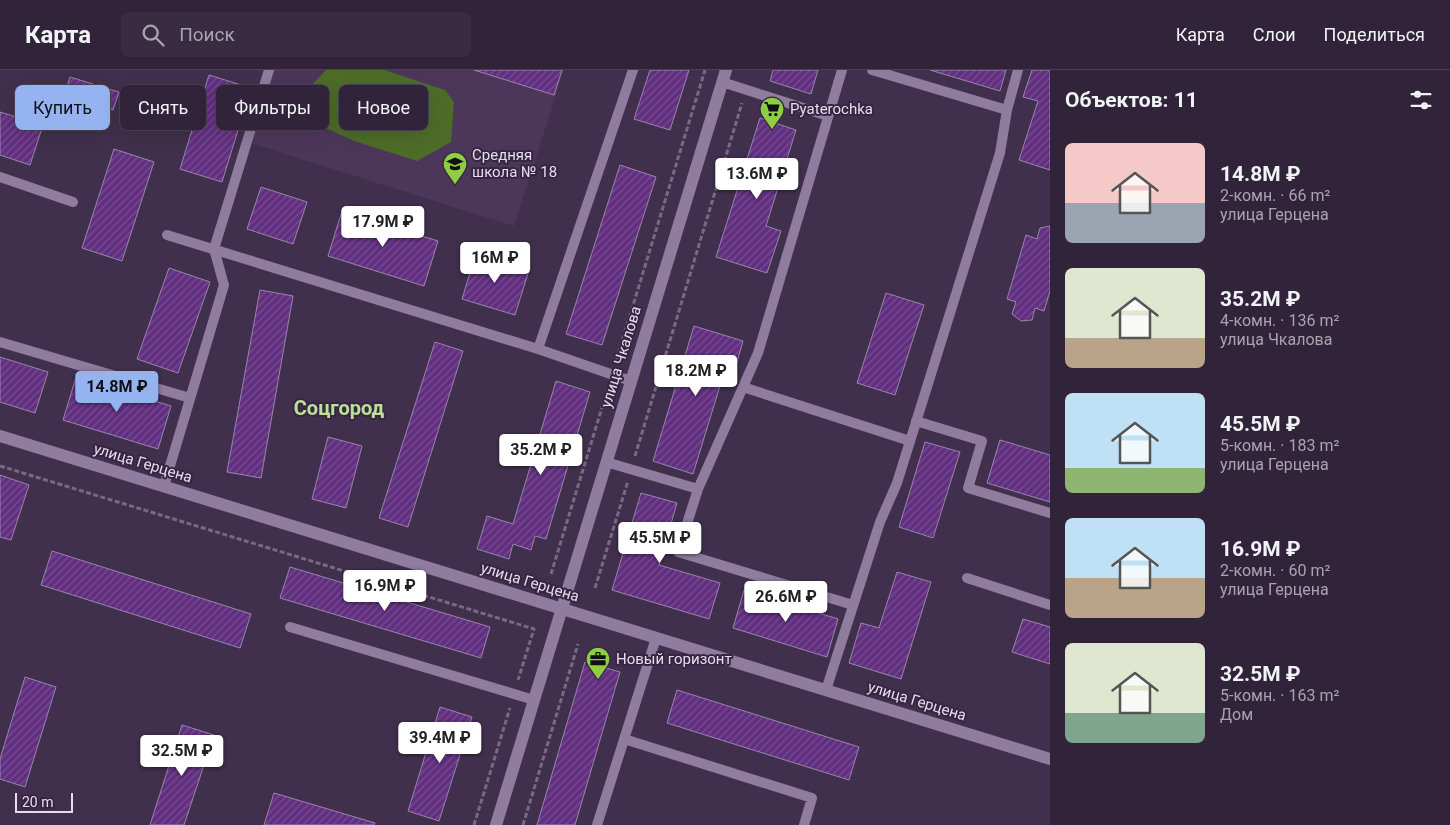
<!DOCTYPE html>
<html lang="ru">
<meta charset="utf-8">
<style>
body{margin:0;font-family:Roboto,sans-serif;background:#392c42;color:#f1f3f6;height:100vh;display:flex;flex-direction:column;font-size:19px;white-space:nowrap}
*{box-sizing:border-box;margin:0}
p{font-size:16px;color:#a8a4af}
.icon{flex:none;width:28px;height:28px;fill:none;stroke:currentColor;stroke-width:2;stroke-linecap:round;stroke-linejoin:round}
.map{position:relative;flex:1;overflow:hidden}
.side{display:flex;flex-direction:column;background:#31243a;width:400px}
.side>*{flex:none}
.top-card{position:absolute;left:15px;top:15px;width:475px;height:45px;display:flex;gap:10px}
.scale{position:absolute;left:15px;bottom:12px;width:58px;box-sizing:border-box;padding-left:5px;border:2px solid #e7dcef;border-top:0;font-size:14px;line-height:18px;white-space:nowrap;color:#e7dcef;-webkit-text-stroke:4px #362642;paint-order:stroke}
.price{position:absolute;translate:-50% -42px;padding:0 11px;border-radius:5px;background:#fff;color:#222;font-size:16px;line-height:32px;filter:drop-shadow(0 1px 2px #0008)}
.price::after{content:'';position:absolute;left:50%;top:30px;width:15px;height:11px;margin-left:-8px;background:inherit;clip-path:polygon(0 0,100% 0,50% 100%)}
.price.active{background:#95b2f1;color:#111}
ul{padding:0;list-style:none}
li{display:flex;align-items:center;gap:15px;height:125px;padding:0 15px}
li span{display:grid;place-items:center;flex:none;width:140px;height:100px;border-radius:8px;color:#555}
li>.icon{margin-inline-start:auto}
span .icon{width:60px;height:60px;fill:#fffc;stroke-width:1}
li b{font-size:21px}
h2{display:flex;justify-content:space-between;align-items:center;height:60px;padding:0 15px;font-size:21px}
.pill{padding:0 18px;border-radius:8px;background:#31243a;box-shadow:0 5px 20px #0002,0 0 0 1px #4c4154;font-size:18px;line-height:45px}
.pill.active{background:#95b2f1;color:#111}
header{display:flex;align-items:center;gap:30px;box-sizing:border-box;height:70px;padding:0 25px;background:#31243a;border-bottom:1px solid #4c4154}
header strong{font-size:24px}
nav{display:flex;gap:28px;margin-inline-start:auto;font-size:18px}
.search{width:350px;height:45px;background:#392c42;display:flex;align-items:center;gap:12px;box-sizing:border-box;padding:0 18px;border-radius:8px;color:#a8a4af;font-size:19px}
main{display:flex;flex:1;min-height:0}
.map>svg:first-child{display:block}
.built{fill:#4c375a}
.green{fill:#4d6c28}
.building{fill:url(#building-hatch);stroke:#9986a8}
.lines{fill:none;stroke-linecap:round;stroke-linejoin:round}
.path{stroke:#796a84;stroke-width:3;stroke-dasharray:5 2.5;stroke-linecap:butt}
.lane{stroke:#8f7c9e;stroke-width:10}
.secondary{stroke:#8f7c9e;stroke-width:12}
.labels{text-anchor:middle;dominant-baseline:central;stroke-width:4;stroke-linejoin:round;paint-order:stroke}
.poi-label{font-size:15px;fill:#e7dcef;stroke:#362642;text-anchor:start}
.street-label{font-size:15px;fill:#e7dcef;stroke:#362642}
.district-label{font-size:20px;font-weight:bold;fill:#bce09a;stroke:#362642}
</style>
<header>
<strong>Карта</strong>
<div class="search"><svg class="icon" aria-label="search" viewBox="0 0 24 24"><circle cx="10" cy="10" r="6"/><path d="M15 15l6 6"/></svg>Поиск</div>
<nav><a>Карта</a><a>Слои</a><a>Поделиться</a></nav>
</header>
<main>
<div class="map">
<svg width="1050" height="755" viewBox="0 0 1050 755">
<defs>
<pattern id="building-hatch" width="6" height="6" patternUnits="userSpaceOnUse" patternTransform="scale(1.25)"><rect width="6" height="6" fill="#612f80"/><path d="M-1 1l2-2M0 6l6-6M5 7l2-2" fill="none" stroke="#784d92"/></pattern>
</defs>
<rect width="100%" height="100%" fill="#41304d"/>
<!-- built -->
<path class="built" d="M274,0H564L514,156L251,73Z"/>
<!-- green -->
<path class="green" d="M326,0H384L445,20L454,32L451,72L417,91L354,71L317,54L310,17Z"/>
<!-- building -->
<path class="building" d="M474,0H562L554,25Z
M650,0H689L670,60L634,49Z
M773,0H818L811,24L770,11Z
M930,0H1006L1000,21Z
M1032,0H1050V100L1019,90L1038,31L1023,27Z
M209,5L251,18L222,112L180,99Z
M70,7L119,22L113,40L64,25Z
M0,42L43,55L30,95L0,85Z
M760,48L796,60L766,156L781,161L767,203L716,187Z
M114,79L154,92L122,191L82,178Z
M620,95L656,107L602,275L566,264Z
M261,117L307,132L293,174L247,159Z
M342,141L438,171L424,216L328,186Z
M1050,156V221L1044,241L1035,238L1032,250L1021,251L1012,244L1016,232L1007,229L1026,165L1037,169L1040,158Z
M476,183L529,200L515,245L462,229Z
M169,198L210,212L178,303L137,289Z
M260,220L293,226L261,408L227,402Z
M886,223L924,235L895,325L857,313Z
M694,256L743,271L732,309L723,306L693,404L653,391Z
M435,272L463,281L408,457L379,448Z
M0,287L48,302L35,343L0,332Z
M76,307L171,336L158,379L63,350Z
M556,311L590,322L546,469L535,466L531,480L513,474L509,489L477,479L487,446L513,454Z
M328,367L362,376L346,438L312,429Z
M1000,370L1050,385V432L987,413Z
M925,372L960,382L933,468L899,457Z
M0,405L29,415L11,470L0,467Z
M641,423L677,433L659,495L720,513L709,549L612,520Z
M52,481L251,544L240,578L41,515Z
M290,497L490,557L481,588L280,528Z
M897,502L931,512L901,609L849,593L861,553L879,558Z
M744,520L838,549L827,587L733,558Z
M1023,549L1050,557V594L1012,582Z
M585,592L620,602L575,755H537Z
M25,607L56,617L25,717L0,709V689Z
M677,620L859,677L849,710L667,653Z
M440,637L472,647L439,751L408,741Z
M182,655L214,665L184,755H150Z
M274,723L375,753L374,755H264Z"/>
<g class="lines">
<!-- path -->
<path class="path" d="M616,291L705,0
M635,386L742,33
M0,396L534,559L518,610
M551,504L608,318
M595,518L628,411
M474,755L510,638
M523,755L578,574"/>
<!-- lane -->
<path class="lane" d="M842,0L758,283L698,419L678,482L853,535
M872,0L1007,40
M722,12L828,46
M0,107L73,132
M167,165L538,279
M0,272L190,328
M631,311L538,279L633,0
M743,317L910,371
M916,351L982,371L968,418L1050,443
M606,392L698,419
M164,416L224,215L214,179L269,0
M967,508L1050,535
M290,557L534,630
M826,620L880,452L897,413L1000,83L1007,40L1018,0
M624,669L812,728L804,755
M597,755L656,568"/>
<!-- secondary -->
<path class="secondary" d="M0,366L1050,689
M496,755L726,0"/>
</g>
<!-- icons -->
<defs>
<symbol id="supermarket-pin" viewBox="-11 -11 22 30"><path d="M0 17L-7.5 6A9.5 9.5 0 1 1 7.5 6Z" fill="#8fcd41" stroke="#362642"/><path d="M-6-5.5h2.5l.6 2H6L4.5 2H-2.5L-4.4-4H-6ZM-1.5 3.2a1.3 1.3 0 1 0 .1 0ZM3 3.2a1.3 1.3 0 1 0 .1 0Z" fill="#111"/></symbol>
<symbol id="school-pin" viewBox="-11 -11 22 30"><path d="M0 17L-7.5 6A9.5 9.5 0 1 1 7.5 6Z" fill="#8fcd41" stroke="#362642"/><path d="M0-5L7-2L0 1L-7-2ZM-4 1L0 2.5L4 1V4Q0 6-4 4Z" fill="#111"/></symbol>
<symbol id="office-pin" viewBox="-11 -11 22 30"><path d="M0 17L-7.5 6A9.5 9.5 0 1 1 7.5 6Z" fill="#8fcd41" stroke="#362642"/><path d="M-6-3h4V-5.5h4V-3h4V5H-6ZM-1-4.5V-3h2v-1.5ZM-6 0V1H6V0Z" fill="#111"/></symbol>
</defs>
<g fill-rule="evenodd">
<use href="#supermarket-pin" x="758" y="25" width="28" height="38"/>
<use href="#school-pin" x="441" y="80" width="28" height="38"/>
<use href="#office-pin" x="584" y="575" width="28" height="38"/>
</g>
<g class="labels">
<!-- poi labels -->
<g class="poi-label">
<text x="790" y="39">Pyaterochka</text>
<text x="472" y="85">Средняя<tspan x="472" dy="17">школа № 18</tspan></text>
<text x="616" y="589">Новый горизонт</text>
</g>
<!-- street labels -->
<g class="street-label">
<text transform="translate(621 287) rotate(-73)">улица Чкалова</text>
<text transform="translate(143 393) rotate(17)">улица Герцена</text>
<text transform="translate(530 512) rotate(17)">улица Герцена</text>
<text transform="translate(917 631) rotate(17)">улица Герцена</text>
</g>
<!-- district labels -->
<g class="district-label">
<text x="339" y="338">Соцгород</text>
</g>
</g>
</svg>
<div class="scale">20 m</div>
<b class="price" style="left:757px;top:130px">13.6M ₽</b>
<b class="price" style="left:383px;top:178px">17.9M ₽</b>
<b class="price" style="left:495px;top:214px">16M ₽</b>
<b class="price" style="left:696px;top:327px">18.2M ₽</b>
<b class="price active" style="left:117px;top:343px">14.8M ₽</b>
<b class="price" style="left:541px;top:406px">35.2M ₽</b>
<b class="price" style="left:660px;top:494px">45.5M ₽</b>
<b class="price" style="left:385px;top:542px">16.9M ₽</b>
<b class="price" style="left:786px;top:553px">26.6M ₽</b>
<b class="price" style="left:440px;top:694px">39.4M ₽</b>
<b class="price" style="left:182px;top:707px">32.5M ₽</b>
<div class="top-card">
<a class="pill active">Купить</a>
<a class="pill">Снять</a>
<a class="pill">Фильтры</a>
<a class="pill">Новое</a>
</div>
</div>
<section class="side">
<h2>Объектов: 11<svg class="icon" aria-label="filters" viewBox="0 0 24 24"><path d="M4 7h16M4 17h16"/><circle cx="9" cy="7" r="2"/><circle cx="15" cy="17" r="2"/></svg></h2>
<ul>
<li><span style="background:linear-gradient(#f6c9c9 60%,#9aa5b1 0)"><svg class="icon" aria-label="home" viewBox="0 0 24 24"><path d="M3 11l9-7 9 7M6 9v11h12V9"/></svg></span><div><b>14.8M ₽</b><p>2-комн. · 66 m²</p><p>улица Герцена</p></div></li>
<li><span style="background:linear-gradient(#dfe7d0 70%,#b9a48a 0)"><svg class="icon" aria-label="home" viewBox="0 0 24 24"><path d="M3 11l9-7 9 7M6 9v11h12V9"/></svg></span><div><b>35.2M ₽</b><p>4-комн. · 136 m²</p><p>улица Чкалова</p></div></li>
<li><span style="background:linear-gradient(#bfe0f5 75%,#8fb573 0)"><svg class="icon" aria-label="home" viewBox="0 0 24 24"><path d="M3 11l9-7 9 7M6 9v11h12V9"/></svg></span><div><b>45.5M ₽</b><p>5-комн. · 183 m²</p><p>улица Герцена</p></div></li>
<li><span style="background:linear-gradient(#bfe0f5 60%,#b9a48a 0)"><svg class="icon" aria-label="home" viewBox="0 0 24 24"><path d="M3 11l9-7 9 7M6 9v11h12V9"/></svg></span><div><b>16.9M ₽</b><p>2-комн. · 60 m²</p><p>улица Герцена</p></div></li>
<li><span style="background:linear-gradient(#dfe7d0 70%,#7fa58c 0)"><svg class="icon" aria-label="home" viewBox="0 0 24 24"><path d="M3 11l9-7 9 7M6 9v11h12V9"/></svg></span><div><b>32.5M ₽</b><p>5-комн. · 163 m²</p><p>Дом</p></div></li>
</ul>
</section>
</main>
